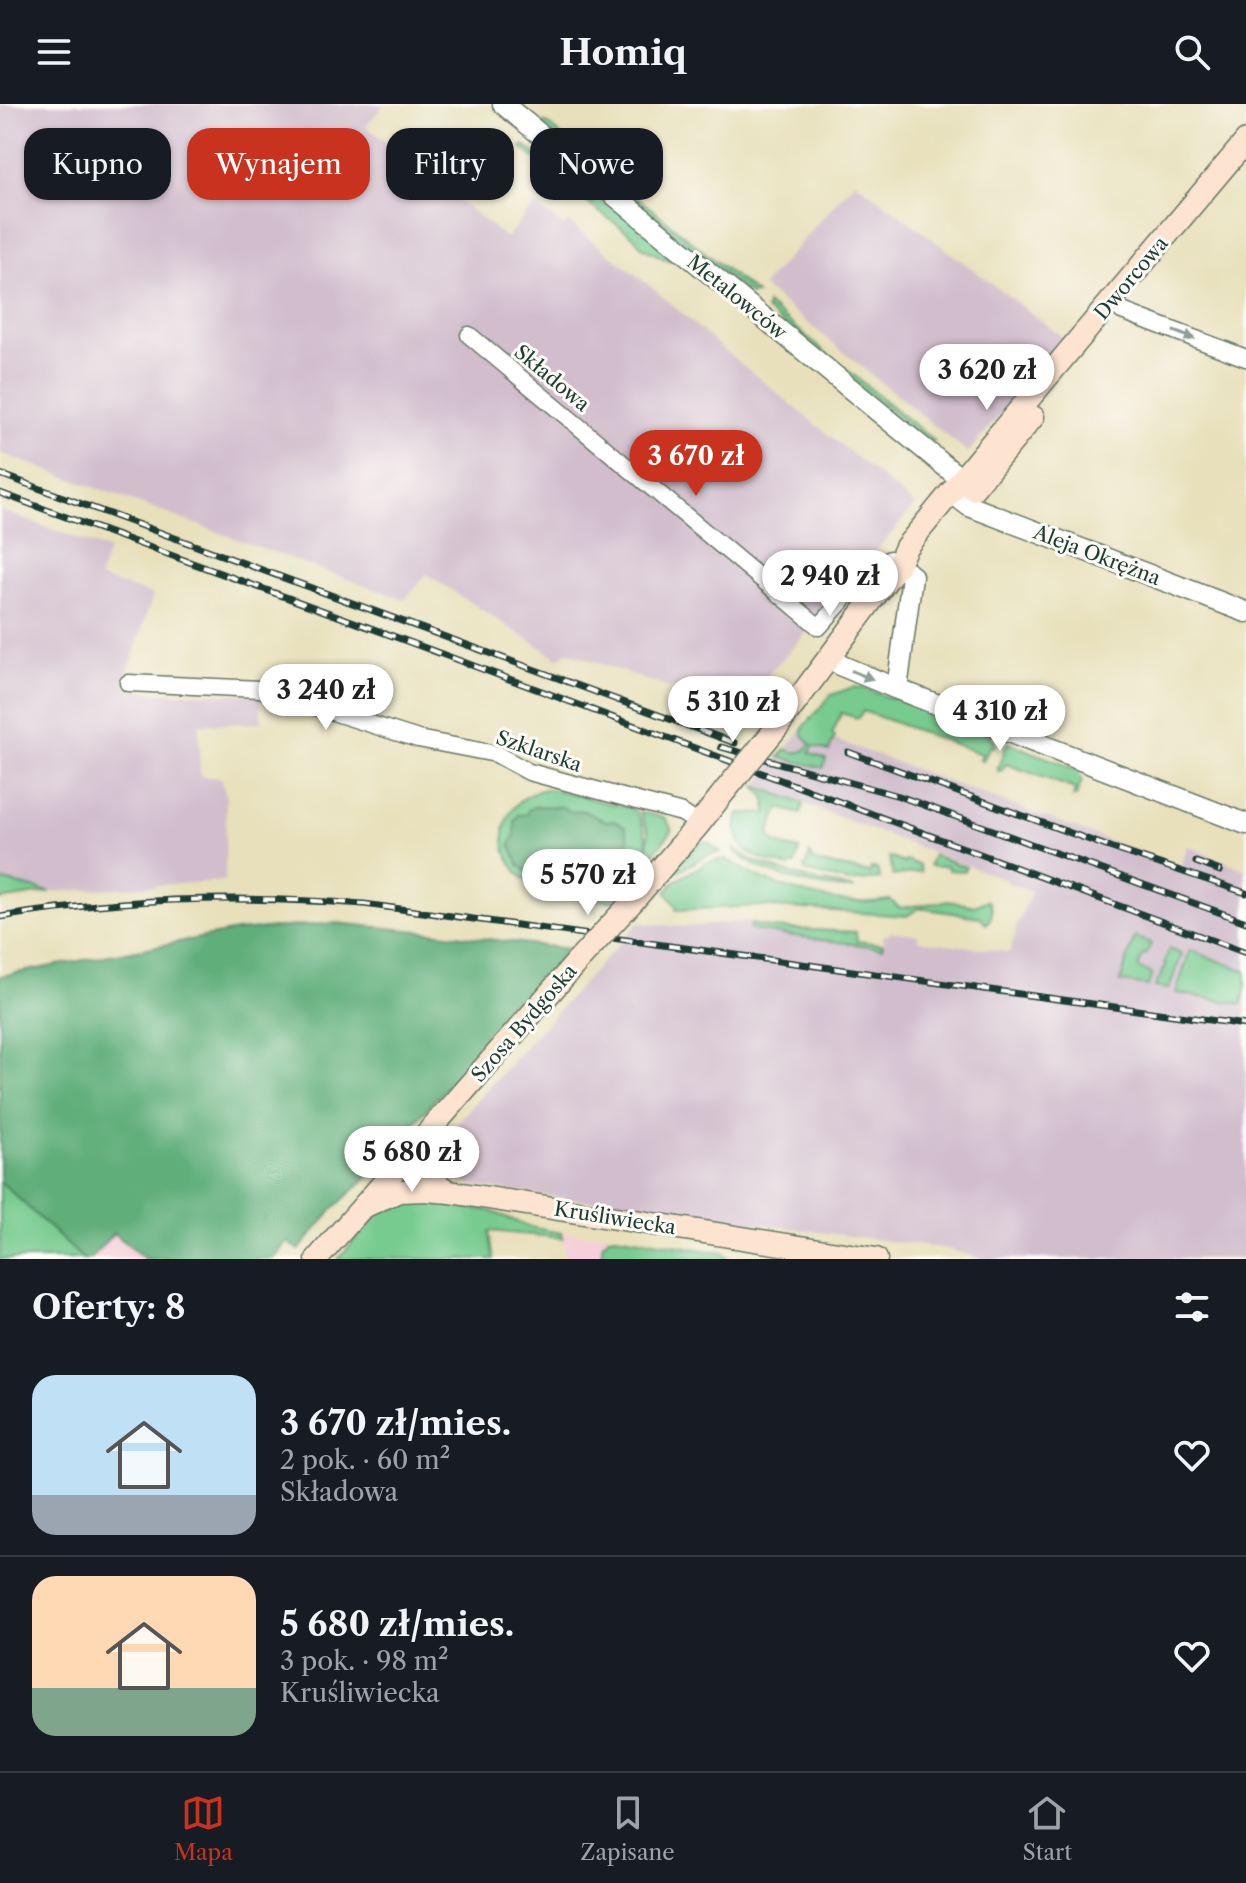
<!DOCTYPE html>
<html lang="pl">
<meta charset="utf-8">
<style>
body{margin:0;font-family:"Libre Caslon Text",serif;background:#242831;color:#f1f3f6;height:100vh;display:flex;flex-direction:column;font-size:30px;white-space:nowrap}
*{box-sizing:border-box;margin:0}
p{font-size:26px;color:#9ea1a6}
.icon{flex:none;width:44px;height:44px;fill:none;stroke:currentColor;stroke-width:2;stroke-linecap:round;stroke-linejoin:round}
.map{position:relative;height:1155px;overflow:hidden}
.side{display:flex;flex-direction:column;background:#171b24;flex:1}
.side>*{flex:none}
.hud{position:absolute;left:24px;top:24px;width:800px;height:72px;display:flex;gap:16px}
.price{position:absolute;translate:-50% -68px;padding:0 18px;border-radius:28px;background:#fff;color:#222;font-size:26px;line-height:52px;filter:drop-shadow(0 2px 4px #0008)}
.price::after{content:'';position:absolute;left:50%;top:48px;width:24px;height:18px;margin-left:-12px;background:inherit;clip-path:polygon(0 0,100% 0,50% 100%)}
.price.on{background:#c8321e;color:#fff}
ul{padding:0;list-style:none}
li{display:flex;align-items:center;gap:24px;height:200px;padding:0 32px}
li+li{border-top:2px solid #363941}
li span{display:grid;place-items:center;flex:none;width:224px;height:160px;border-radius:24px;color:#555}
li>.icon{margin-inline-start:auto}
span .icon{width:96px;height:96px;fill:#fffc;stroke-width:1}
li b{font-size:34px}
h2{display:flex;justify-content:space-between;align-items:center;height:96px;padding:0 32px;font-size:34px}
.chip{padding:0 28px;border-radius:24px;background:#171b24;box-shadow:0 2px 6px #0004;font-size:28px;line-height:72px}
.chip.on{background:#c8321e;color:#fff}
header{display:flex;justify-content:space-between;align-items:center;height:104px;padding:0 32px;background:#171b24;font-size:36px;font-weight:700}
.tabs{display:flex;justify-content:space-around;align-items:center;height:112px;border-top:2px solid #363941;background:#171b24;font-size:22px;color:#9ea1a6}
.tabs a{display:grid;justify-items:center;gap:4px}
.tabs .on{color:#c8321e}
.map>svg:first-child{display:block}
.built{fill:#f5cfdb}
.industrial{fill:#d1bdcc}
.green{fill:#77cb8f;stroke:#4b8462;stroke-width:2}
.forest{fill:#61af7a;stroke:#407657;stroke-width:2}
.lines{fill:none;stroke-linecap:round;stroke-linejoin:round}
.minor-casing{stroke:#657663;stroke-width:19}
.tertiary-casing{stroke:#657663;stroke-width:23}
.secondary-casing{stroke:#657663;stroke-width:25}
.minor{stroke:#fff;stroke-width:16}
.tertiary{stroke:#fff;stroke-width:20}
.secondary{stroke:#fde4d1;stroke-width:22}
.rail-casing{stroke:#1f3d34;stroke-width:7}
.rail{stroke:#fdfcf7;stroke-width:4;stroke-dasharray:12;stroke-linecap:butt}
.secondary-bridge-casing{stroke:#657663;stroke-width:25;stroke-linecap:butt}
.secondary-bridge{stroke:#fde4d1;stroke-width:22}
.oneway{fill:#8f9e9a}
.labels{text-anchor:middle;dominant-baseline:central;stroke-width:6;stroke-linejoin:round;paint-order:stroke}
.street-label{font-size:20px;fill:#1f3d34;stroke:#fdfcf7}
</style>
<header><svg class="icon" aria-label="menu" viewBox="0 0 24 24"><path d="M4 6h16M4 12h16M4 18h16"/></svg>Homiq<svg class="icon" aria-label="search" viewBox="0 0 24 24"><circle cx="10" cy="10" r="6"/><path d="M15 15l6 6"/></svg></header>
<div class="map">
<svg width="1246" height="1155" viewBox="0 0 1246 1155">
<rect width="100%" height="100%" fill="#fdfcf7"/>
<filter id="ink" filterUnits="userSpaceOnUse"><feTurbulence type="fractalNoise" baseFrequency=".0125" numOctaves="2"/><feDisplacementMap in="SourceGraphic" scale="16" xChannelSelector="R" yChannelSelector="G"/><feConvolveMatrix kernelMatrix="1 2 1 2 8 2 1 2 1" color-interpolation-filters="sRGB"/></filter>
<filter id="wash" filterUnits="userSpaceOnUse"><feTurbulence type="fractalNoise" baseFrequency=".006" numOctaves="4" result="noise"/><feDisplacementMap in="SourceGraphic" scale="32" xChannelSelector="R" yChannelSelector="G"/><feGaussianBlur stdDeviation="1.8" result="paint"/><feColorMatrix in="noise" values="0 0 0 0 0 0 0 0 0 0 0 0 0 0 0 0 0 1.4 0 .05"/><feComposite in="paint" operator="in"/></filter>
<g filter="url(#wash)">
<rect width="100%" height="100%" fill="#e8e0bb"/>
<!-- built -->
<path class="built" d="M113,1128L145,1155H91Z
M562,1129L615,1132L767,1155H565Z"/>
<!-- industrial -->
<path class="industrial" d="M0,0H384L366,22L506,134L535,100L564,123L568,118L649,181L723,245L915,401L806,529L735,607L567,548L559,555L426,470L405,496L0,349Z
M855,77L1064,234L968,349L762,182Z
M0,406L108,446L99,474L153,491L127,571V584L160,589L261,590V619L199,620L200,672L221,674L226,692L225,777L50,788L0,776Z
M803,624L1181,763L1188,742L1246,766V1155H982L948,1145L482,1083L464,1079L448,1068L440,1056L443,1035L514,955L638,819L683,823L752,817L751,826L882,844L884,831H889L890,827L918,831V836L931,838L1001,847L1009,849L1016,828L1015,827L1031,788L1006,778V776L756,682Z"/>
<!-- green -->
<path class="green" d="M543,19H546L756,190L750,191L540,22Z
M524,41L567,74L566,76L593,99L597,93L628,112L679,156H667L643,144L633,132L591,102L521,43Z
M767,200L934,337L927,338L766,206Z
M853,583L863,584L892,595L894,593L989,631L994,638V643H989L983,657L980,656L982,650L863,607L858,614L841,609L832,631L835,632L829,647L813,642L810,649L826,655L823,664L779,653L786,645C796,651 804,649 811,640L803,631V624L831,591Z
M1009,639L1076,665L1082,676L1076,693H1073L1075,685L1006,660L1002,666L998,667V663L1006,642Z
M756,682L803,699L801,710L779,704L769,730C773,742 788,743 799,746L795,761L791,760L790,763C760,755 727,749 739,709L767,710L765,693Z
M545,685L557,686L635,706C644,721 653,746 643,762C635,775 621,786 611,797C592,794 554,792 537,784C492,760 491,698 545,685Z
M640,708L665,714L672,725V727L648,756V727Z
M701,738H707L721,748L708,751L670,771L696,741Z
M735,745L753,757L777,765L778,766L824,779L825,778L854,785C828,786 777,774 754,761C747,757 740,752 734,746Z
M810,749L813,757L821,759L870,769L871,764L877,765L880,775L848,778L805,767L804,763H806Z
M933,751L966,763L964,767L948,766L947,762L933,763L929,761Z
M889,753L904,759L906,756L919,761L921,768L893,772Z
M726,755C767,783 840,805 890,796L900,804L948,797L975,802L987,796C995,804 993,813 986,820L980,813L919,804L907,812L758,802L676,806L677,803L666,788L675,777L708,758Z
M0,776L50,788L0,796Z
M751,820L770,824L856,828L857,837L883,840L882,844L750,826Z
M1135,833L1151,839L1146,851L1143,850L1138,864L1152,870L1148,882L1120,878Z
M1169,845L1182,850L1169,885L1155,883L1166,861L1164,859Z
M1190,846L1246,867V881L1242,900L1176,889Z
M0,1077L83,1155H0Z
M415,1096L491,1107L529,1123L562,1129L563,1134L489,1127L494,1155H338L380,1107L398,1098Z
M615,1132L723,1149L729,1155H603L602,1141L609,1133Z"/>
<!-- forest -->
<path class="forest" d="M536,702L563,703L572,708L581,706L606,717H615L625,723L629,735L624,743L627,752L624,762L613,769L611,776L604,782H594L590,786H586L579,782H562L552,777H542L530,770L519,761L510,740L515,731V716L518,711L527,710L528,706Z
M336,819L439,829L569,845L363,1077L334,1104L299,1146L287,1138L274,1155H145L113,1129L91,1155H83L0,1077V872L236,827Z"/>
</g>
<g filter="url(#ink)">
<g class="lines">
<defs>
<path id="minor" d="M1112,197L1122,207L1246,254
M469,231L819,523L872,463L890,455L898,461
M128,579L260,585L418,635L496,650L529,668L682,709L699,720"/>
<path id="tertiary" d="M503,0L973,385
M951,388L969,402L1246,508
M898,461L912,472L897,585L1246,720
M829,553L842,562L897,585"/>
<path id="secondary" d="M973,385L1033,313
M778,622L898,461L906,443L989,342L1246,37
M633,797L699,720L724,688
M410,1050L431,1076L449,1088
M363,1103L399,1087L425,1086L450,1088L876,1155
M317,1155L576,859"/>
</defs>
<!-- minor casing -->
<use href="#minor" class="minor-casing"/>
<!-- tertiary casing -->
<use href="#tertiary" class="tertiary-casing"/>
<!-- secondary casing -->
<use href="#secondary" class="secondary-casing"/>
<!-- minor -->
<use href="#minor" class="minor"/>
<!-- tertiary -->
<use href="#tertiary" class="tertiary"/>
<!-- secondary -->
<use href="#secondary" class="secondary"/>
<defs>
<path id="rail" d="M0,370L735,639
M0,389L412,539L1246,849
M721,643L899,692L1246,818
M848,648L1109,743L1246,789
M1196,758L1220,767
M0,813C120,794 243,791 364,800L1246,921"/>
</defs>
<!-- rail casing -->
<use href="#rail" class="rail-casing"/>
<!-- rail -->
<use href="#rail" class="rail"/>
<defs>
<path id="secondary-bridge" d="M724,688L778,622
M576,859L633,797"/>
</defs>
<!-- secondary-bridge casing -->
<use href="#secondary-bridge" class="secondary-bridge-casing"/>
<!-- secondary-bridge -->
<use href="#secondary-bridge" class="secondary-bridge"/>
</g>
<!-- one-way arrows -->
<defs><path id="oneway-solid" d="M-6-.8H1V-3.2L6.5 0L1 3.2V.8H-6Z" transform="scale(2)"/></defs>
<g class="oneway">
<use href="#oneway-solid" transform="translate(1184 231) rotate(21)"/>
<use href="#oneway-solid" transform="translate(862 571) rotate(22)"/>
</g>
</g>
<g class="labels">
<!-- street labels -->
<g class="street-label">
<text transform="translate(1131 174) rotate(-50)">Dworcowa</text>
<text transform="translate(737 193) rotate(39)">Metalowców</text>
<text transform="translate(552 274) rotate(40)">Składowa</text>
<text transform="translate(1097 451) rotate(21)">Aleja Okrężna</text>
<text transform="translate(539 647) rotate(19)">Szklarska</text>
<text transform="translate(524 919) rotate(-49)">Szosa Bydgoska</text>
<text transform="translate(615 1114) rotate(9)">Kruśliwiecka</text>
</g>
</g>
</svg>
<b class="price" style="left:987px;top:308px">3 620 zł</b>
<b class="price on" style="left:696px;top:394px">3 670 zł</b>
<b class="price" style="left:830px;top:514px">2 940 zł</b>
<b class="price" style="left:326px;top:628px">3 240 zł</b>
<b class="price" style="left:733px;top:640px">5 310 zł</b>
<b class="price" style="left:1000px;top:649px">4 310 zł</b>
<b class="price" style="left:588px;top:813px">5 570 zł</b>
<b class="price" style="left:412px;top:1090px">5 680 zł</b>
<div class="hud">
<a class="chip">Kupno</a>
<a class="chip on">Wynajem</a>
<a class="chip">Filtry</a>
<a class="chip">Nowe</a>
</div>
</div>
<section class="side">
<h2>Oferty: 8<svg class="icon" aria-label="filters" viewBox="0 0 24 24"><path d="M4 7h16M4 17h16"/><circle cx="9" cy="7" r="2"/><circle cx="15" cy="17" r="2"/></svg></h2>
<ul>
<li><span style="background:linear-gradient(#bfe0f5 75%,#9aa5b1 0)"><svg class="icon" aria-label="home" viewBox="0 0 24 24"><path d="M3 11l9-7 9 7M6 9v11h12V9"/></svg></span><div><b>3 670 zł/mies.</b><p>2 pok. · 60 m²</p><p>Składowa</p></div><svg class="icon" aria-label="heart" viewBox="0 0 24 24"><path d="M12 20l-8-8c-3-5 5-10 8-4 3-6 11-1 8 4z"/></svg></li>
<li><span style="background:linear-gradient(#ffd9b3 70%,#7fa58c 0)"><svg class="icon" aria-label="home" viewBox="0 0 24 24"><path d="M3 11l9-7 9 7M6 9v11h12V9"/></svg></span><div><b>5 680 zł/mies.</b><p>3 pok. · 98 m²</p><p>Kruśliwiecka</p></div><svg class="icon" aria-label="heart" viewBox="0 0 24 24"><path d="M12 20l-8-8c-3-5 5-10 8-4 3-6 11-1 8 4z"/></svg></li>
</ul>
</section>
<nav class="tabs">
<a class="on"><svg class="icon" aria-label="map" viewBox="0 0 24 24"><path d="M3 6l6-2 6 2 6-2v14l-6 2-6-2-6 2zM9 4v14M15 6v14"/></svg>Mapa</a>
<a><svg class="icon" aria-label="saved" viewBox="0 0 24 24"><path d="M7 4h10v16l-5-4-5 4z"/></svg>Zapisane</a>
<a><svg class="icon" aria-label="home" viewBox="0 0 24 24"><path d="M3 11l9-7 9 7M6 9v11h12V9"/></svg>Start</a>
</nav>
